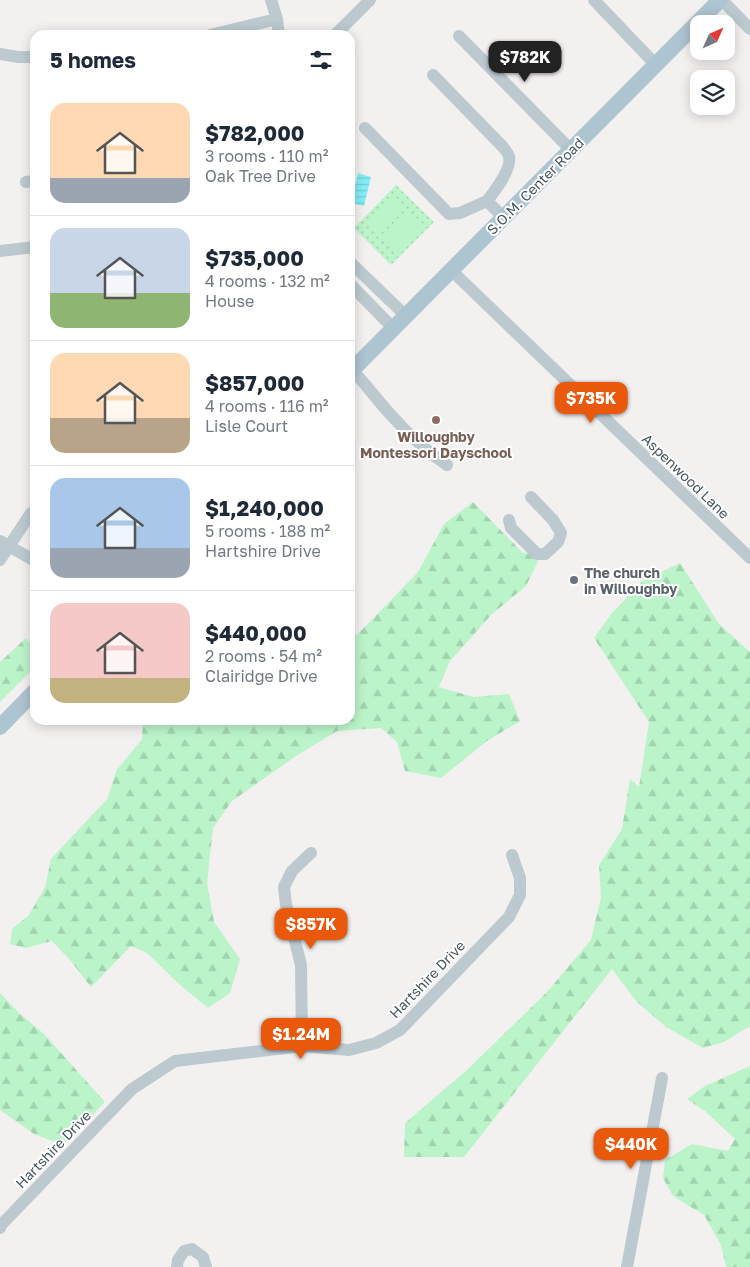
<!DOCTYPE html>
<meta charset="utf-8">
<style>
body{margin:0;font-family:"Golos Text",sans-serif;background:#f6f6f7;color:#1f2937;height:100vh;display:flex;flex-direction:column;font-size:19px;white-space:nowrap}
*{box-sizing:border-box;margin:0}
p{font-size:16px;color:#747a83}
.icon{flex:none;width:28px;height:28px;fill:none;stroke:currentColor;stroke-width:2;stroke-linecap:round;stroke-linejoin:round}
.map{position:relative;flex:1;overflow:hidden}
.panel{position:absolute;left:30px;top:30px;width:325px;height:695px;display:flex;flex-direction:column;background:#fff;border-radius:15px;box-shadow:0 2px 12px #0003}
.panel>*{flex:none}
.needle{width:32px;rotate:45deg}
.controls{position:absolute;left:690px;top:15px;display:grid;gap:10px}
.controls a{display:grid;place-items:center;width:45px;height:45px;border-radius:10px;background:#fff;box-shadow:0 2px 12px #0003;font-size:25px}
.price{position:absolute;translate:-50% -42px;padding:0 11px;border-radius:10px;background:#ea580c;color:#fff;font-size:16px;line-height:32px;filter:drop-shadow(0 1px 2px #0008)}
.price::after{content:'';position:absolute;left:50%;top:30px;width:15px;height:11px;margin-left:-8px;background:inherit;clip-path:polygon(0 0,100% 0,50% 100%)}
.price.active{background:#222;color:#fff}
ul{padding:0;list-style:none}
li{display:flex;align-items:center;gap:15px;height:125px;padding:0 20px}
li+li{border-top:1px solid #e0e1e3}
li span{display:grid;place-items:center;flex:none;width:140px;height:100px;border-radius:15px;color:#555}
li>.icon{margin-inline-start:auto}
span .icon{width:60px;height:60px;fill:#fffc;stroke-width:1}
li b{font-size:21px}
h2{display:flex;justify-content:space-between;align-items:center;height:60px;padding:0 20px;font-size:21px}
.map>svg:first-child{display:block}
.forest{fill:url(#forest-firs)}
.park{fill:url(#park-dots)}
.pitch{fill:#bbf4c9}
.water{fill:url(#water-rules)}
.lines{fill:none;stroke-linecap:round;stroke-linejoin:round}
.minor{stroke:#bccad0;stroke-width:12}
.major{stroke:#adc4d1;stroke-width:16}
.education-dot{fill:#8d6e63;stroke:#fff;stroke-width:2}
.worship-dot{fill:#6b7280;stroke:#fff;stroke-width:2}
.labels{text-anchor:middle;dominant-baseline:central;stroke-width:4;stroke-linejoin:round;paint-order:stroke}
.street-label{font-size:14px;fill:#46575f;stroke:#fff}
.education-label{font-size:14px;font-weight:bold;fill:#785e54;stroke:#fff}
.worship-label{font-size:14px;font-weight:bold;fill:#5b616d;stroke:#fff;text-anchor:start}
</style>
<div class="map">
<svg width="750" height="1267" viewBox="0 0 750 1267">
<defs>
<pattern id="forest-firs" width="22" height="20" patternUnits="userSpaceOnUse" patternTransform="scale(1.25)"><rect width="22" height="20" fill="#bbf4c9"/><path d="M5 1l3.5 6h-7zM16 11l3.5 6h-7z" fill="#a2d3af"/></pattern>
<pattern id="park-dots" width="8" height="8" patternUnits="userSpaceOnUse" patternTransform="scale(1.25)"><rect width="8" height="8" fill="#bbf4c9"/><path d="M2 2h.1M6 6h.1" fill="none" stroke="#a2d3af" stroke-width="1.8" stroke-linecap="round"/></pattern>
<pattern id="water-rules" width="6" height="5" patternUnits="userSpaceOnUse" patternTransform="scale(1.25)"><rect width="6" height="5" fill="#84edf5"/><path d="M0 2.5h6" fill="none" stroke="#73cdd4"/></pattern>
</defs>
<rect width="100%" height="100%" fill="#f3f0f0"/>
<!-- forest -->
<path class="forest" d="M473,502L523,553L541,555L526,586L492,614L450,661L439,687L473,697L509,694L520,721L487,741L441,778L405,771L397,742L381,728L337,731L296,756L232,801L213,828L207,883L214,922L240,959L230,993L208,1008L179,984L147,953L131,946L91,987L70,960L52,941L26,948L10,944L12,929L29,915L45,887L51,859L108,798L116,771L142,739L143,720H350V636L357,635L418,572L444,524Z
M680,563L719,624L750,652V1026L724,1042L703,1048L666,1027L636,1001L612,969L464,1157H404L405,1123L468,1069L546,993L591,940L601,897L599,865L622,829L630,779L639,787L649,722L594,638L612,613L644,580Z
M26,638L35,650V667L0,702V662Z
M0,993L19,1013L45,1035L105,1102L63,1145L34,1134L0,1110Z
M750,1066V1267H726L721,1245L704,1215L673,1196L663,1178L665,1160L692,1144L728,1151L735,1139L705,1111L687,1099L705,1086Z"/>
<!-- park -->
<path class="park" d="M396,185L434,222L391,265L354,228Z"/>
<!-- pitch -->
<path class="pitch" d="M393,195L406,208L379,235L366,223Z
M410,212L423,224L396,252L383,239Z"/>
<!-- water -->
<path class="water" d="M358,173L371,177L364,206L351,203Z"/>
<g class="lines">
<!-- minor -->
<path class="minor" d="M271,0L277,19L279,35
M594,0L656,65
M722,0L750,29
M210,35L277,19
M335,35L370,0
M459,36L571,150
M0,54L18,57H35
M433,75L503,147C505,150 509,154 509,157C512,169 494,192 487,201
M365,128L449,214L460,213L487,201L503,217
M26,182L35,181
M0,251L35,247
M350,262L406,316
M450,269L750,558
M350,284L393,328
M352,370C366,384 377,400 391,415C406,432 428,452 447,465
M509,520L511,528L537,554H545L558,542L561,533L553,520L531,497
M0,541L35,561
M0,560L31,513L35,511
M302,1046L301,965L286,905L284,887L292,871L311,853
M0,1228L1,1225L132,1089L175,1061L302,1046L349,1050L376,1043L400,1030L509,917L520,895V878L512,855
M177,1267L178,1260L184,1251L192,1249L203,1257L206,1267
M627,1267L662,1078"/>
<!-- major -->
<path class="major" d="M350,372L720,0
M0,727L35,691"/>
</g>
<!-- markers -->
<circle class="education-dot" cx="436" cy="420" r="5"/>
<circle class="worship-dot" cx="574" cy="580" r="5"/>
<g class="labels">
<!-- street labels -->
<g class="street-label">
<text transform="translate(535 186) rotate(-45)">S.O.M. Center Road</text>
<text transform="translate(686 476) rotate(44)">Aspenwood Lane</text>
<text transform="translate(427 979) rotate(-46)">Hartshire Drive</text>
<text transform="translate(53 1149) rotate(-46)">Hartshire Drive</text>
</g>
<!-- education labels -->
<g class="education-label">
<text x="436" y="436">Willoughby<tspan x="436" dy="16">Montessori Dayschool</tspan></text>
</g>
<!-- worship labels -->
<g class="worship-label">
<text x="584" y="572">The church<tspan x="584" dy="16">in Willoughby</tspan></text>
</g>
</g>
</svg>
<div class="controls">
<a><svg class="needle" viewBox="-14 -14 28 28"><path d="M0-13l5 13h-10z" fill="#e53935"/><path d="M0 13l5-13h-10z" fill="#747a83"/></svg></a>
<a><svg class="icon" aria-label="layers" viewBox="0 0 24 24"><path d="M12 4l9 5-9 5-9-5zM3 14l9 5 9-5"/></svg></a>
</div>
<b class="price active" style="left:525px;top:83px">$782K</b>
<b class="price" style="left:591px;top:424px">$735K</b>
<b class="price" style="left:311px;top:950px">$857K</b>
<b class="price" style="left:301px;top:1060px">$1.24M</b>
<b class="price" style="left:631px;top:1170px">$440K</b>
<section class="panel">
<h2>5 homes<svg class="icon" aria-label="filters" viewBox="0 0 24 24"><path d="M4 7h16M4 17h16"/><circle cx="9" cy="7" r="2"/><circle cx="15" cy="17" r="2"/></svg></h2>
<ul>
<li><span style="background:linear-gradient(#ffd9b3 75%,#9aa5b1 0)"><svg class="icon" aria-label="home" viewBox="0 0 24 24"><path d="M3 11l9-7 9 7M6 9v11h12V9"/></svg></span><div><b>$782,000</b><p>3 rooms · 110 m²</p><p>Oak Tree Drive</p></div></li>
<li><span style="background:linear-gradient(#c9d6e8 65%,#8fb573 0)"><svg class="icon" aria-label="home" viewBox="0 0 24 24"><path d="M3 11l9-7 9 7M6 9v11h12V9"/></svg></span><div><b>$735,000</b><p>4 rooms · 132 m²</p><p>House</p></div></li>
<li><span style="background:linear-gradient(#ffd9b3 65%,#b9a48a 0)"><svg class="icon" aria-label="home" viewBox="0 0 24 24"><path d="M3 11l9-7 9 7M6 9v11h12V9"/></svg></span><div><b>$857,000</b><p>4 rooms · 116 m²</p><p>Lisle Court</p></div></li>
<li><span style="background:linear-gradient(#a9c7e8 70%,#9aa5b1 0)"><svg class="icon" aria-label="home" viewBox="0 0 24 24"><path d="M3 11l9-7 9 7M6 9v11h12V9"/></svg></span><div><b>$1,240,000</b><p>5 rooms · 188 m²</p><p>Hartshire Drive</p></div></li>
<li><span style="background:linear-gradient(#f6c9c9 75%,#c2b280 0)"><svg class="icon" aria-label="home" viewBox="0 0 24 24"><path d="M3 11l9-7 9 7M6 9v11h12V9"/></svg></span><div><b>$440,000</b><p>2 rooms · 54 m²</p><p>Clairidge Drive</p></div></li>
</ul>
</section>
</div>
